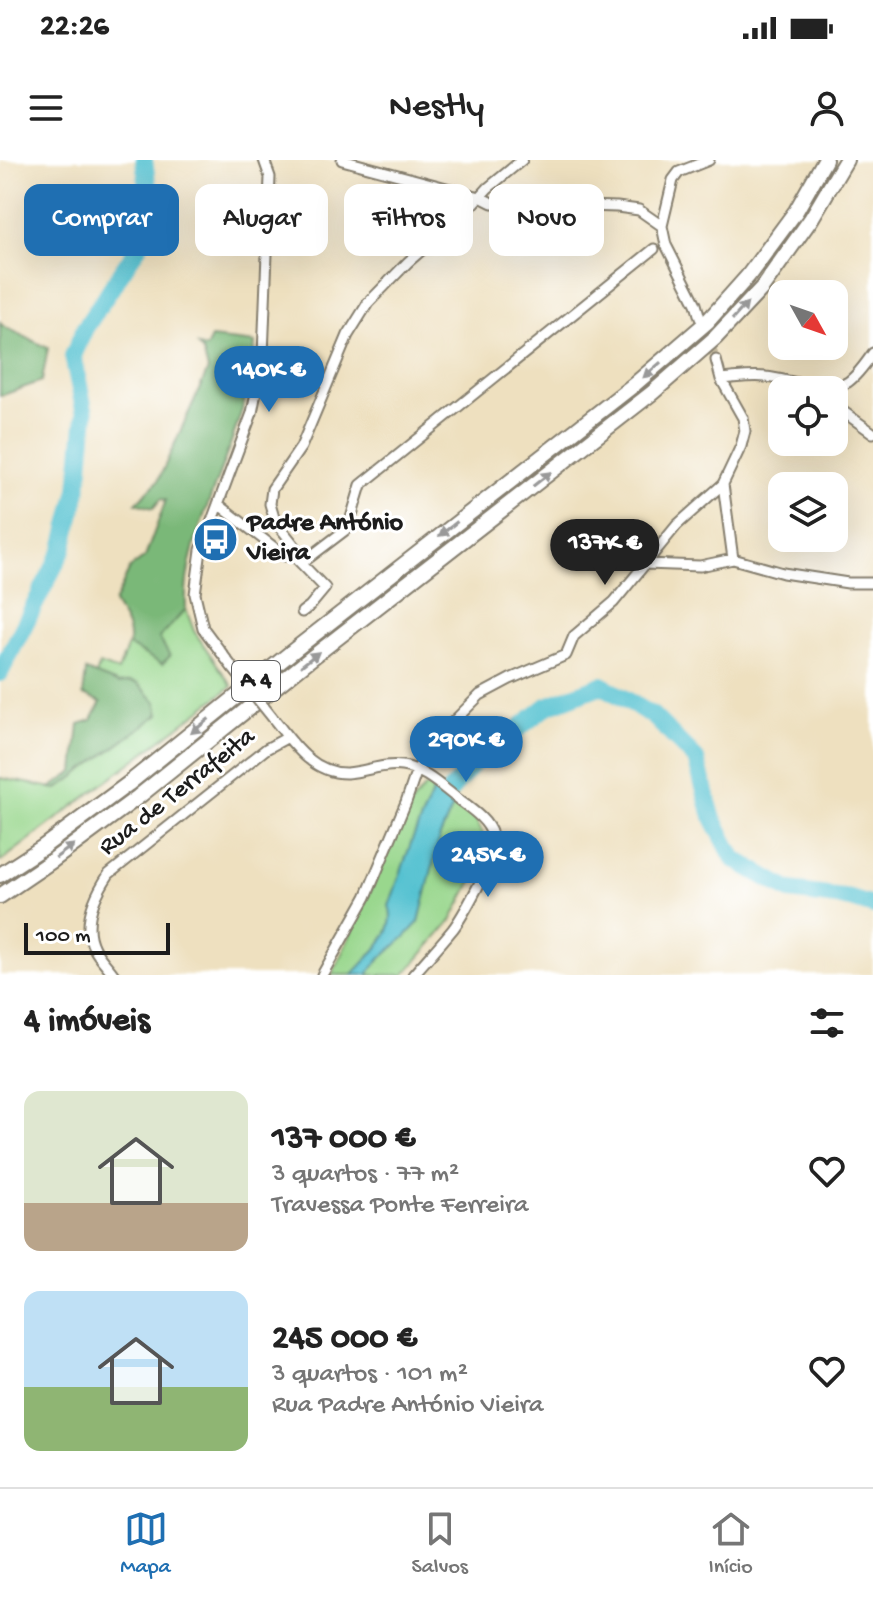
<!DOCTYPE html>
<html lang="pt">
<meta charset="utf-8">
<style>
body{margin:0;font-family:"Gochi Hand",sans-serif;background:#f2f2f2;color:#222;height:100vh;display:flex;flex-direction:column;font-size:30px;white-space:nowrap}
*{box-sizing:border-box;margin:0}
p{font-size:26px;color:#767676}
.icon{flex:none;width:44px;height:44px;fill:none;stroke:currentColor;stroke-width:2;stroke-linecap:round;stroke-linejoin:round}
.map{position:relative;height:815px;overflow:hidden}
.panel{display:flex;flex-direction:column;background:#fff;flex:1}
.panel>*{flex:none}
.guide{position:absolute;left:24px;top:24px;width:826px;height:72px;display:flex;gap:16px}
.needle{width:52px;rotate:130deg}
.tools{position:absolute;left:768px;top:120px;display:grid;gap:16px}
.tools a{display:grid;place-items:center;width:80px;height:80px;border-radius:16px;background:#fff;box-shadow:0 8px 32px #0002;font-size:40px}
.scale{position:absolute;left:24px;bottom:20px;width:146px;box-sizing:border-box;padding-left:8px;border:4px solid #1c1c1c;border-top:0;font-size:22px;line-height:28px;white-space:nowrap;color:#1c1c1c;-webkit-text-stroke:6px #fff;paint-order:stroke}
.price{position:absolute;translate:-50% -68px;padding:0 18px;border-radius:28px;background:#1f6fb2;color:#fff;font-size:26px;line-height:52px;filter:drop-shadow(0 2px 4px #0008)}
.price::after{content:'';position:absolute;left:50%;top:48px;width:24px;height:18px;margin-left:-12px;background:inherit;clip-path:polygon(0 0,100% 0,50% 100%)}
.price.on{background:#222;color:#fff}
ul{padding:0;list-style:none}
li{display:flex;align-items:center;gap:24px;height:200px;padding:0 24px}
li span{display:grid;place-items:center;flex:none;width:224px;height:160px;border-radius:16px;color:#555}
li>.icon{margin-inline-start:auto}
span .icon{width:96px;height:96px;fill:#fffc;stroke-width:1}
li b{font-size:34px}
h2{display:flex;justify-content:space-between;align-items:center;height:96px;padding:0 24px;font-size:34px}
.pill{padding:0 28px;border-radius:16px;background:#fff;box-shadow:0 8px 32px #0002;font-size:28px;line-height:72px}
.pill.on{background:#1f6fb2;color:#fff}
.status{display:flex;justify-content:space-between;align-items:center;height:56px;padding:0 40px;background:#fff;direction:ltr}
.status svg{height:22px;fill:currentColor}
header{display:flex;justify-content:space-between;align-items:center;height:104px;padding:0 24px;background:#fff;font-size:36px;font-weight:600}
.tabs{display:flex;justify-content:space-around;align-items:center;height:112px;border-top:2px solid #e0e0e0;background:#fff;font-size:22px;color:#767676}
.tabs a{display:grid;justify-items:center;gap:4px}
.tabs .on{color:#1f6fb2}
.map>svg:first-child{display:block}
.green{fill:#99d78d;stroke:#5a7a54;stroke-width:2}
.forest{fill:#7ab878;stroke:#4b6a4a;stroke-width:2}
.water{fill:#57c2d1;stroke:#3a6f76;stroke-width:2}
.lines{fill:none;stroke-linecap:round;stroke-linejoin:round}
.river{stroke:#57c2d1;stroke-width:18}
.minor-tunnel{stroke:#c4b99e;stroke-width:9;stroke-dasharray:9 4.5;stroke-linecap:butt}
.minor-casing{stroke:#857e6e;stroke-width:13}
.highway-casing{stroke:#857e6e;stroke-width:18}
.minor{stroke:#fff;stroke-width:9}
.highway{stroke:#fff;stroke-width:14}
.minor-bridge-casing{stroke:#857e6e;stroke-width:13;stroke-linecap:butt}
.minor-bridge{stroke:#fff;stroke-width:9}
.oneway{fill:#999}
.labels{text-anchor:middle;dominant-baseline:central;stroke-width:6;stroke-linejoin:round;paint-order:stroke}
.shield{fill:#fff;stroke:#606060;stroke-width:2}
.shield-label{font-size:24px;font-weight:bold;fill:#1c1c1c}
.poi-label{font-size:26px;font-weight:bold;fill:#1c1c1c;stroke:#fff;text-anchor:start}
.street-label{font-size:26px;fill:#1c1c1c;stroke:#fff}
</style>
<div class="status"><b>22:26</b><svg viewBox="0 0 49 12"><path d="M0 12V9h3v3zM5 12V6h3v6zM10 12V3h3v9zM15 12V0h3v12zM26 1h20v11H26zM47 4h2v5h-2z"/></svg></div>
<header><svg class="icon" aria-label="menu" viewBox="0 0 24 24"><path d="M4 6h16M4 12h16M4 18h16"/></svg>Nestly<svg class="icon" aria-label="person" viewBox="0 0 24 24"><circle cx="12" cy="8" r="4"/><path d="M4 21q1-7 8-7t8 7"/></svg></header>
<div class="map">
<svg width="873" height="815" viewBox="0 0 873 815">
<rect width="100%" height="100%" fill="#fff"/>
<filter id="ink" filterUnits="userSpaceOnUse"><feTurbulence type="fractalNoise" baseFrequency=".0125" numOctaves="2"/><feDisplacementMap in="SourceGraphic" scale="16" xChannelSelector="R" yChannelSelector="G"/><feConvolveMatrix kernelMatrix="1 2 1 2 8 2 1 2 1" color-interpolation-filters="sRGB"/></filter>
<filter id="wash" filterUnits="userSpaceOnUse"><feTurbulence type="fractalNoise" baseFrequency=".006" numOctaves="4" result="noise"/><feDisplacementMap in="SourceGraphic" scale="32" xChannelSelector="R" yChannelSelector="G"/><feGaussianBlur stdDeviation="1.8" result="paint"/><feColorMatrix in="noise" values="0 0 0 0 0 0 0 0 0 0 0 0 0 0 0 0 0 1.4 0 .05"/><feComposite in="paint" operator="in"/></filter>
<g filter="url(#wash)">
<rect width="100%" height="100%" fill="#eee0bf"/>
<!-- green -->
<path class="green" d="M186,449L194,471L232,526L0,702V618L58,629L159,554L131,522L119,524L96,515L100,504L118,511L128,485L162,504L159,478Z
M425,627H435L476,659L487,684L482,702L451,761L404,815H332L410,645Z"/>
<!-- forest -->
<path class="forest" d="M0,162L3,166L48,188L42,221L0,236Z
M211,178L255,183C251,240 226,294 207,347C195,380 184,413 186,449L159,478L170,496L162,504L128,485C133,471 121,456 114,443L130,408L145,397L166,340L161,339L153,348L136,343L158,321L208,210L203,192L198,186L206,188Z
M86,511L119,524L131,522L138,524L156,542L159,554L58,629L50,628L74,612L79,564L92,560L101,542L83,535Z"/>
<!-- water -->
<path class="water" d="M435,627L455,642L440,676L419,762L405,777L381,798L367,815H352C368,797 399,772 389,746L412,680Z"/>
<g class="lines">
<!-- river -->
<path class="river" d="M0,513L63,389L78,329L85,254L73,196L85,168L138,87L151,49L144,0
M437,646L473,604L547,546L602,525L653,556L696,599L712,656L734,699L790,731L851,739L873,746"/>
</g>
</g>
<g filter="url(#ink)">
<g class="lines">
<!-- minor-tunnel -->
<path class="minor-tunnel" d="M701,161L716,200"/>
<defs>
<path id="minor" d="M342,0L480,37L492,43L617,47L639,50L662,66
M700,158L696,144L666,85L662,66L673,20L679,12L709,0
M721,219C736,218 752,215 766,217C789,219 828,235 848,222C858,215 866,203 873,193
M834,241L841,250L873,273
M723,324L733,399
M218,344L285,396L293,395L325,428L310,446L302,452
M293,395L295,386L275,361L270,344L272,329L301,287L348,175L368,143L408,102L469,49L488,28L522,0
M302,403L348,368L361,325L654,89
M646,404L700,406L733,399L783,413L848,423H873
M232,507L203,468L195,434L201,390L252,253L263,196L270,17L264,0
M280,567C296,588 316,614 347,613C366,612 383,603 402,606C424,609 442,627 459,640C471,649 488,660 492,675C493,680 493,688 492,693C489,708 463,756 453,769C440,785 426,800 413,815
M114,815C108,806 99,798 94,788C81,763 95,735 109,714L266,589L288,577
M322,815L366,737L406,642L417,610L427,594L445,570L480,535L510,519L566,495L574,476L614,442L677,365L723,324L741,286L745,271L743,258L721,219L716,200"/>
<path id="highway" d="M0,715L43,687L128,624L293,491L635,224L707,162L748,116L796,51L825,0
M0,736L53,700L138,637L305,503L652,233L715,178L762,128L811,59L846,0"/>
</defs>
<!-- minor casing -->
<use href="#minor" class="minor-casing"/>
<!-- highway casing -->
<use href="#highway" class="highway-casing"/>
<!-- minor -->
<use href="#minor" class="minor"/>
<!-- highway -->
<use href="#highway" class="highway"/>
<defs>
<path id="minor-bridge" d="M232,507L280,567"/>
</defs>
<!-- minor-bridge casing -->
<use href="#minor-bridge" class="minor-bridge-casing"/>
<!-- minor-bridge -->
<use href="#minor-bridge" class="minor-bridge"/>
</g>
<!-- one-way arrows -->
<defs><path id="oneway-solid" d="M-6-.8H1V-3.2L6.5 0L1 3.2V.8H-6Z" transform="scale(2)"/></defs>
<g class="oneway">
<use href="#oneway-solid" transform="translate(740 151) rotate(-48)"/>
<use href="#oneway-solid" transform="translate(652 210) rotate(139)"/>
<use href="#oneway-solid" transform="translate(542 319) rotate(-38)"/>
<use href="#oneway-solid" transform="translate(448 369) rotate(142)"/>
<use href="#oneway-solid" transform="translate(310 499) rotate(-38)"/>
<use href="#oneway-solid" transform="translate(200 566) rotate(141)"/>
<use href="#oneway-solid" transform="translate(65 691) rotate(-36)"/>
</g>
</g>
<!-- icons -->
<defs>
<symbol id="bus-disc" viewBox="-11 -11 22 22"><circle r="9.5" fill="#1f6fb2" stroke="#fff"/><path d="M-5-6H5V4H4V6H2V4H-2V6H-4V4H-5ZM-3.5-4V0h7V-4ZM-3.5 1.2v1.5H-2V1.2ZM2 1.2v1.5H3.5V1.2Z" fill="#fff"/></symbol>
</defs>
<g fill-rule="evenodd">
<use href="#bus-disc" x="190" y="354" width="51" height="51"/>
</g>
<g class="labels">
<!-- shield labels -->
<rect class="shield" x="232" y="501" width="48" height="40" rx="6"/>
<g class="shield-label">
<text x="256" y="521">A 4</text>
</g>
<!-- poi labels -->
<g class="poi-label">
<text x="247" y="364">Padre António<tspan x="247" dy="30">Vieira</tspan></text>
</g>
<!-- street labels -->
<g class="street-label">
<text transform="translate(178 633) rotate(-38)">Rua de Terrafeita</text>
</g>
</g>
</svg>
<div class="tools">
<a><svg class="needle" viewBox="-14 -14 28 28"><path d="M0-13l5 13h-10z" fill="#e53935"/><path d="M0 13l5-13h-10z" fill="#767676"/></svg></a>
<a><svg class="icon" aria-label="locate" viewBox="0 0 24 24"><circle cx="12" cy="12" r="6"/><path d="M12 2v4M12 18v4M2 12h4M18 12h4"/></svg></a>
<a><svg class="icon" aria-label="layers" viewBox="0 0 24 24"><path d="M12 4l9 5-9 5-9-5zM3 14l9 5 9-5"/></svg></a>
</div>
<div class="scale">100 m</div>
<b class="price" style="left:269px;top:254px">140K €</b>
<b class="price on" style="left:605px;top:427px">137K €</b>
<b class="price" style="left:466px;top:624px">290K €</b>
<b class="price" style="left:488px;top:739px">245K €</b>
<div class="guide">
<a class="pill on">Comprar</a>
<a class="pill">Alugar</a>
<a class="pill">Filtros</a>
<a class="pill">Novo</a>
</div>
</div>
<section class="panel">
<h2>4 imóveis<svg class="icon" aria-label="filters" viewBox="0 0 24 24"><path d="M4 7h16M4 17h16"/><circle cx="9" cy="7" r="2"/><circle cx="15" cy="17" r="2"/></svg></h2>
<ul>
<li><span style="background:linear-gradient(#dfe7d0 70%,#b9a48a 0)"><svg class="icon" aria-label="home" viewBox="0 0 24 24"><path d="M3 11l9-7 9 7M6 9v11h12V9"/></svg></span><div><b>137 000 €</b><p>3 quartos · 77 m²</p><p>Travessa Ponte Ferreira</p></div><svg class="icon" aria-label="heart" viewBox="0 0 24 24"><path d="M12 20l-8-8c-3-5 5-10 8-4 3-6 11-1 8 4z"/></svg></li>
<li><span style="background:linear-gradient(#bfe0f5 60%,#8fb573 0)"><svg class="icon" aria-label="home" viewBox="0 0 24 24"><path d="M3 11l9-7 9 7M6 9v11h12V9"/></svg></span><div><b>245 000 €</b><p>3 quartos · 101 m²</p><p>Rua Padre António Vieira</p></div><svg class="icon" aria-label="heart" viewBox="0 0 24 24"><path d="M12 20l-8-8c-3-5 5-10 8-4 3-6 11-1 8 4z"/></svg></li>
</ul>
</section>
<nav class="tabs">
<a class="on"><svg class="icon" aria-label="map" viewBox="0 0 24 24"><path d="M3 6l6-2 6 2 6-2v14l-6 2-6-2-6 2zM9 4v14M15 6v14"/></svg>Mapa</a>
<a><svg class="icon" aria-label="saved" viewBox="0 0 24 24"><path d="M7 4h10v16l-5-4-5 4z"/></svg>Salvos</a>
<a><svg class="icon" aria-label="home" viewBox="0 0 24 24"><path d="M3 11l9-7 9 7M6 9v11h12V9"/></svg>Início</a>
</nav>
